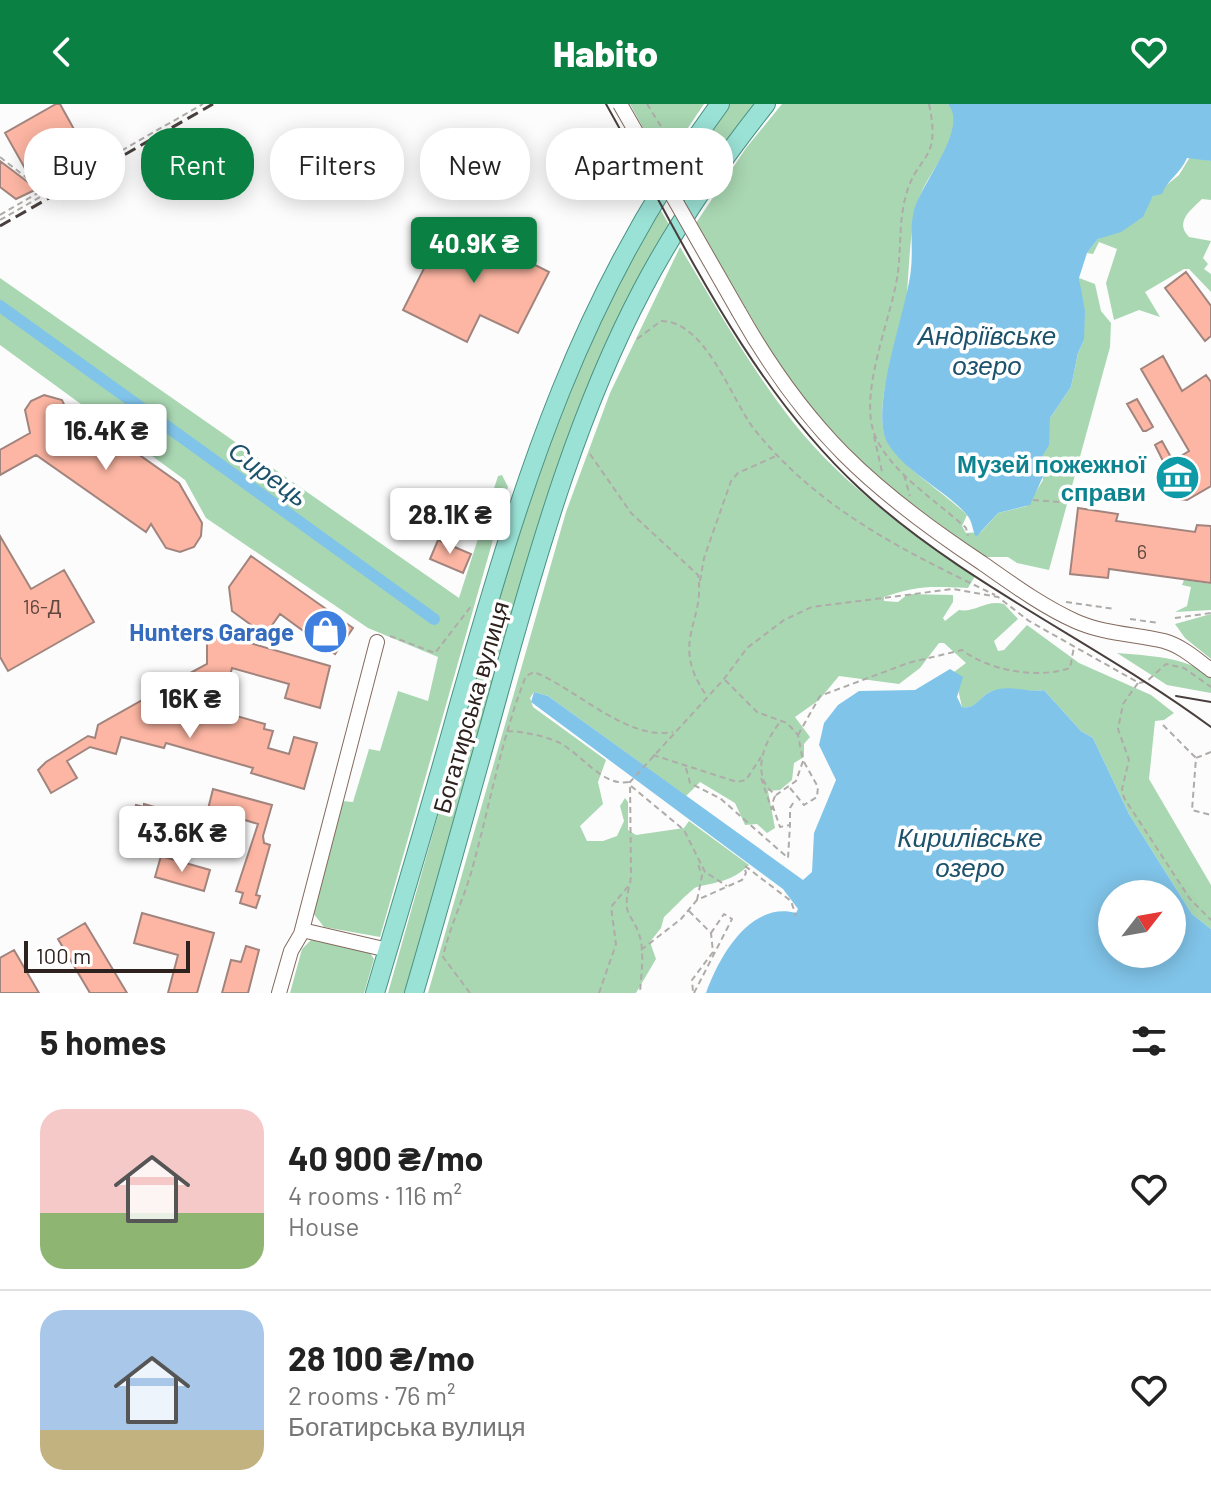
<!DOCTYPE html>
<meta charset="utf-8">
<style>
body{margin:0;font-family:Barlow,sans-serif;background:#f6f6f6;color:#222;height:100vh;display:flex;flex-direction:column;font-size:30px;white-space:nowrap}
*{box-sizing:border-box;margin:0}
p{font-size:26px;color:#767676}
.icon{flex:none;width:44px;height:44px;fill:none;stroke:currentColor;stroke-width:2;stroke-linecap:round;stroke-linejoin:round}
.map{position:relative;height:889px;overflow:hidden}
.drawer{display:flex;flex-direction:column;background:#fff;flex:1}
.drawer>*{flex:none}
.top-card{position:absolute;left:24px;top:24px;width:800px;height:72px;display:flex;gap:16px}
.needle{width:52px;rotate:59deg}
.fabs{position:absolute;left:1098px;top:776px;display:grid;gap:16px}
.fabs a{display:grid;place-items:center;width:88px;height:88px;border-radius:50%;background:#fff;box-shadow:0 4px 20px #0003;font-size:40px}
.scale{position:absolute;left:24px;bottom:20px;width:166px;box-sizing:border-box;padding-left:8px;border:4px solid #2d221e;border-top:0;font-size:22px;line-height:28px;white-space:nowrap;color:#2d221e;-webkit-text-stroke:6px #fff;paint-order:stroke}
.price{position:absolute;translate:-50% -68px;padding:0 18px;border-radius:8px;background:#fff;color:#222;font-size:26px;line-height:52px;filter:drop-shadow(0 2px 4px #0008)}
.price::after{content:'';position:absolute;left:50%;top:48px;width:24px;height:18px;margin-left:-12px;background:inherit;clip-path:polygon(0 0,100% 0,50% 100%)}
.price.selected{background:#0b8043;color:#fff}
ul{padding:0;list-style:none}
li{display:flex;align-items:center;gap:24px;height:200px;padding:0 40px}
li+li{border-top:2px solid #e0e0e0}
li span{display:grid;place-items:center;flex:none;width:224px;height:160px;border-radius:24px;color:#555}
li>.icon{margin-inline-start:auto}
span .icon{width:96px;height:96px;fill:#fffc;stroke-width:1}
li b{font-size:34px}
h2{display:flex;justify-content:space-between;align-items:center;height:96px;padding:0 40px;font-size:34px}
.pill{padding:0 28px;border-radius:32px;background:#fff;box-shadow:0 4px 20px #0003;font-size:28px;line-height:72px}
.pill.selected{background:#0b8043;color:#fff}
header{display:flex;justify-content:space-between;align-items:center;height:104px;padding:0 40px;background:#0b8043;color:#fff;font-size:36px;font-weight:800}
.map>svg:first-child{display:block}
.green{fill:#a9d7b2}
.water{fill:#80c4e9;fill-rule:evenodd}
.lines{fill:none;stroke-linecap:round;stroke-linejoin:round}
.canal{stroke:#80c4e9;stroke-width:12}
.building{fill:#fdb6a3;stroke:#a1847d;stroke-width:2}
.minor-casing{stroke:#836a5f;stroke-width:16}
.major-casing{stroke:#4a9283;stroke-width:20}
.path{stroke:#afaba9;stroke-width:2;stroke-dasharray:6 4;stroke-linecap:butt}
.minor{stroke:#fff;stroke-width:14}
.major{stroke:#9be2d6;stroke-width:18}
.tram{stroke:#493f3c;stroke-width:2}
.rail{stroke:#493f3c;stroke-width:3;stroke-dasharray:12 6;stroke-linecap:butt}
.minor-bridge-casing{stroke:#836a5f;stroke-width:16;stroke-linecap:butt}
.minor-bridge{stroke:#fff;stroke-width:14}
.labels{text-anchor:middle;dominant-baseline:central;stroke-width:7;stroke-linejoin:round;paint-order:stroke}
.number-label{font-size:20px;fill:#61473f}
.culture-label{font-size:24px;font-weight:bold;fill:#0d838f;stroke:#fff;text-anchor:end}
.shop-label{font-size:24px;font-weight:bold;fill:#366cbe;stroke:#fff;text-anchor:end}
.street-label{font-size:24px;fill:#2d221e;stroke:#fff}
.water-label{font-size:26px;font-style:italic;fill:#1d526c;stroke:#fff}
</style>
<header><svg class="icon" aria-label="back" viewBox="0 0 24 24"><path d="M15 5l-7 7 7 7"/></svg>Habito<svg class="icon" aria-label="heart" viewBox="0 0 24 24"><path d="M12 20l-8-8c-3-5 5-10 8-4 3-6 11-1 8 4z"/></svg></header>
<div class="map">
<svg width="1211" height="889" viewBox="0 0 1211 889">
<rect width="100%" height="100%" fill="#fcfcfc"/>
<!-- green -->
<path class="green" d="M630,0H704L663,61Z
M728,0H755L686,98L674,77Z
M782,0H948L952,4C962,32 933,63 922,87C908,117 910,172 905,207C900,236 887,265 883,295C882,308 881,326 887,337C901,363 946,390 967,411L962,422L966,429L981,428L998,409L1027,402L1043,376L1040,356L1050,314L1071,283L1078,249L1084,236L1079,174L1095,180L1101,207L1111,219L1110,243L1049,466L1017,459L1008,453H984L876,373L812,305L774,252L696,119L746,44Z
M1190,53L1211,57V96L1202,95C1191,106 1174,118 1189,133L1211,137L1203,154L1208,160L1204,165L1211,170V188L1189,165H1184L1145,188L1160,213L1139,206L1114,216L1106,179L1117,145L1099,138L1093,150L1087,149L1098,135L1140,115L1153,92L1179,71Z
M658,102L670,122L537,427L405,889H388L528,391L590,229Z
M680,143C716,203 750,263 793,318C843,381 909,428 975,472L968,484C931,483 923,480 884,493V497L898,498L908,490L953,491V498L943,514L945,517L959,506C975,509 986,495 1004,500L1018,515L994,537L998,547L1004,546L1027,521L1079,559L1151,591L1174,609L1164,616L1155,617L1149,675L1211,781V825L1192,810L1129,710L1093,634L1081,627L1044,586C1027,589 1008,581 990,588C978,594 978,605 962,603L954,568L966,559L944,539H939L920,564L899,580L839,572L819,596L795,613L810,633L804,640V653L794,659L792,676L780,686L768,687L775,724L767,729L757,720L745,721L735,699L700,678L686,692L548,592L534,588L530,594L533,603L606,656L598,678L603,700L580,722L587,737H603L617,732L624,717L620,702L625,694L628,698V726L636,731L684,724L689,717L749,761C733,777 717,778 697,783C691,785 671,807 664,813L661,824L650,838L656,855L636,889H428L566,408L610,289Z
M0,174L459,494L498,372L502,371L508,383L380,833L324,823L313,809L342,697L353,698L369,645L380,647L398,587L428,597L438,553L368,524L206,414L185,376L0,241Z
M1184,476L1211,480V506L1175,508L1187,502L1191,483L1182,481Z
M1211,510V555L1185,534L1175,520Z
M1117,549C1149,552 1185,552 1211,573V589L1167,581Z
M311,836L370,849L374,855L364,889H290L302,845Z"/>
<!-- water -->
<path class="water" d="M948,0H1211V57L1187,54C1180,70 1168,75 1162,90L1153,92L1143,113L1121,128L1098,135L1087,149L1079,174L1085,207L1084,236L1078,249L1071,283L1050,314L1049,341L1040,356L1046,366L1030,401L998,409L976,433C972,426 973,418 967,411C946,386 904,368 887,338C869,303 907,206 911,165C913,147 910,128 913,111C918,81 970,26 948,0Z
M950,565L963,573L957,593L962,603C977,605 978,594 990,588C1007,579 1027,589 1044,586L1081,627L1093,634L1129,710L1192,810L1211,825V889H706C719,853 750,797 796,809L798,805L783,785L531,598L534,588L548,592L803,776L812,768L814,729L836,676L819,641L824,619L838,601L859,587L915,586ZM1112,790H1172V850H1112Z"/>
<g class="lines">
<!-- canal -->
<path class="canal" d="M0,202L434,515"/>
</g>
<!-- building -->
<path class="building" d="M56,0H60L80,36L76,38L86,56L36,84L5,29Z
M0,57L37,85L16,95L0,83Z
M448,117L549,168L518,229L480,211L467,238L403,206Z
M1186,168L1211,202V232L1205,237L1165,184Z
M1163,252L1182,287L1206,271L1211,278V382L1187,396L1180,395L1174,385L1161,383L1163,357L1155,341L1162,337L1173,357L1189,347L1141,265Z
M44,291L62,296L73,320L80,309L179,379L202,419L201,432L194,443L180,448L166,444L151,420L146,428L36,351L0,371V346L30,329L25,306L31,297Z
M1137,295L1153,323L1146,327H1143L1127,300Z
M1078,404L1118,410L1116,417L1195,428L1197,421L1211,422V479L1109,465L1108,474L1070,470Z
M0,432L31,485L64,466L94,518L8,567L0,553Z
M438,436L471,450L463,469L430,455Z
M251,452L353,524L335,550L280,510L265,531L232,507L229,483Z
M229,533L330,562L320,604L285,594L289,580L232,564L228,579L192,568L207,560V534Z
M171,580L179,596L265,620L264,625L273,627L268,644L289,650L294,633L317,639L304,685L251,669L253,664L166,639L164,644L121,633L116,650L90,643L67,657L77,674L51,689L38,666L46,658L88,632L95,634L98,621Z
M213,685L272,701L263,732L264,739L270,741L256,791L260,792L256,804L240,799L243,789L236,787L258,720L208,705Z
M144,700L185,712L178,736L131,719L136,701L144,703Z
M161,752L210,766L204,787L155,773Z
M142,809L214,829L197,889H168L178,851L134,839Z
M85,819L127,889H90L58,835Z
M246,842L259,846L248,889H222L231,856L241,858Z
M14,846L39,889H0V854Z"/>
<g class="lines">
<defs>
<path id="minor" d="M739,208C805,325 870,385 982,459C1012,480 1042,502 1075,517C1104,530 1134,530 1164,537C1182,542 1196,555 1211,566
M302,826L388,846
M279,889L291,847L301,830L377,538"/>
<path id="major" d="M375,889C404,792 433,695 460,597C523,376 580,188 720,0
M414,889C446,780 476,671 506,562C542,434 580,304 642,186C676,121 720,58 766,0"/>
</defs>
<!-- minor casing -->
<use href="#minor" class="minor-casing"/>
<!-- major casing -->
<use href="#major" class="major-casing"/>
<!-- path -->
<path class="path" d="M647,0L674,43
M929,0C942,61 916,48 905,95C899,119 901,144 898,168C892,213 859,286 874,329C888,367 937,397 966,424L968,432
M0,53L46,89
M0,111L43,86
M0,116L203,0
M637,235L661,217C706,217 731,295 754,325C819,406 904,447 995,491
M874,332L882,368
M590,350L631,409L698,471C706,518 669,537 706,591
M904,371L910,392
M1033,396L1072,399
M700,477L704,454L731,377L738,369L776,352
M1066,498L1115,505
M1175,514L1211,509
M1130,515L1159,519
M390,532L435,549L472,501
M725,576L757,608L787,619L798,631L803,657L796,677L776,691C749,673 764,637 781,617
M1138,579L1123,600L1118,625L1129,656L1122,685L1124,694L1190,795L1211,816
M1163,621L1196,654
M507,627C524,628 542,631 558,638C581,649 602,683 629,678
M798,631L820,592L908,559L962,546C990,567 1038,575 1070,564L1074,543
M1211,648L1196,654L1192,706L1211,711
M653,651L737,678L746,676L761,653
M686,664L690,679L721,695L788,754L790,721
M761,674L772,706
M631,682L684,726L705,768L727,782
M790,684L804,701L817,693L818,683L804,658
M775,692L772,700L780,723L790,721V704L795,696
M745,762L791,797L796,812
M629,783C622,813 632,809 639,830C645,847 641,871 640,889
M697,796L702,772L698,760
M689,807L711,829L713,848L692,876L693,888
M641,846L681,815L697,796L742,776L746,769L744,762
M470,889L443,853C450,820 466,791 474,758C491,696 502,632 526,572L534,568C577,585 627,637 673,628
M599,889L616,840L611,803L630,780L631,772L630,678L724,575L747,544L784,516L812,503L953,485L998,493L1029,517L1139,579L1147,577L1166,560L1184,564L1211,583
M694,889L732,815L724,810L711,829"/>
<!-- minor -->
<use href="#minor" class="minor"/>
<!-- major -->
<use href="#major" class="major"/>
<!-- tram -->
<path class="tram" d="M606,0C681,133 746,279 859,384C960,478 1099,540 1211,623
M1176,592L1211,598"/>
<!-- rail -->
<path class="rail" d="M0,122L213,0"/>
<defs>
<path id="minor-bridge" d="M620,0L739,208"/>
</defs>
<!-- minor-bridge casing -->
<use href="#minor-bridge" class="minor-bridge-casing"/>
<!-- minor-bridge -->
<use href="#minor-bridge" class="minor-bridge"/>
</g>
<!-- icons -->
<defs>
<symbol id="museum-disc" viewBox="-11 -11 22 22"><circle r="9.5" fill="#0f9aa8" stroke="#fff"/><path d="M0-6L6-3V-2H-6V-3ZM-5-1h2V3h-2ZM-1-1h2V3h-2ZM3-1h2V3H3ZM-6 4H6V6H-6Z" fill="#fff"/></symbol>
<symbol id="shop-disc" viewBox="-11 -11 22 22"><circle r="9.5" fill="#3f7fe0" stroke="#fff"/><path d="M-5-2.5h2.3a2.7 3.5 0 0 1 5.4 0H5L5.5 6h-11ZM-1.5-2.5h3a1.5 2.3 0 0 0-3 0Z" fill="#fff"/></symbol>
</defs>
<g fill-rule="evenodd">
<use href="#museum-disc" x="1152" y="348" width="51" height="51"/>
<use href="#shop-disc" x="300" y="502" width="51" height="51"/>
</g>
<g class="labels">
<!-- number labels -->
<g class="number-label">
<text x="1142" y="447">6</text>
<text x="42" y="502">16-Д</text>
</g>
<!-- culture labels -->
<g class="culture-label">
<text x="1146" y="359">Музей пожежної<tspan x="1146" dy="28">справи</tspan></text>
</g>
<!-- shop labels -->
<g class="shop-label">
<text x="294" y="527">Hunters Garage</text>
</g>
<!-- street labels -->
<g class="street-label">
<text transform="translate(470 603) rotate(-74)">Богатирська вулиця</text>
</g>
<!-- water labels -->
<g class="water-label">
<text x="987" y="230">Андріївське<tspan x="987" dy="30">озеро</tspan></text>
<text transform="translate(269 369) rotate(36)">Сирець</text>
<text x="970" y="732">Кирилівське<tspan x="970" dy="30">озеро</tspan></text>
</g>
</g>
</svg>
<div class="fabs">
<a><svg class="needle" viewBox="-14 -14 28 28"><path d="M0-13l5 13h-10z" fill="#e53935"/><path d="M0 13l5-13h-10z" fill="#767676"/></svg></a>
</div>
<div class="scale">100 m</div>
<b class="price selected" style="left:474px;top:181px">40.9K ₴</b>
<b class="price" style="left:106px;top:368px">16.4K ₴</b>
<b class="price" style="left:450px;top:452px">28.1K ₴</b>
<b class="price" style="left:190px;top:636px">16K ₴</b>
<b class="price" style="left:182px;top:770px">43.6K ₴</b>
<div class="top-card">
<a class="pill">Buy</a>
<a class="pill selected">Rent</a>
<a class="pill">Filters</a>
<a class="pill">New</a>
<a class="pill">Apartment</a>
</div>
</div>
<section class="drawer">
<h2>5 homes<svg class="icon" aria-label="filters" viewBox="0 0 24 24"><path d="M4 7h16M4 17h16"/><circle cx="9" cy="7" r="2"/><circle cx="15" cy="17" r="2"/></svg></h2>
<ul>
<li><span style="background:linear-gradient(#f6c9c9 65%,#8fb573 0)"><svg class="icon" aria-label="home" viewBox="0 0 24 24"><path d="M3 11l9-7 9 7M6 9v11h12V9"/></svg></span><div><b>40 900 ₴/mo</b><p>4 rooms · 116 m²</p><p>House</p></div><svg class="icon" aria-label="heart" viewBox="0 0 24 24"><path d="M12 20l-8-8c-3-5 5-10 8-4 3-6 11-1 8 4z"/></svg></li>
<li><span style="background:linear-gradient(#a9c7e8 75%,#c2b280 0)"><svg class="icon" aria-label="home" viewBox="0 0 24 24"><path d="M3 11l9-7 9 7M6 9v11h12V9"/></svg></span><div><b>28 100 ₴/mo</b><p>2 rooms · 76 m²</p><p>Богатирська вулиця</p></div><svg class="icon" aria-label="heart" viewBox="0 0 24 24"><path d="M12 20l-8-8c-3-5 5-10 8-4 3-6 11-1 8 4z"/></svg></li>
</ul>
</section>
